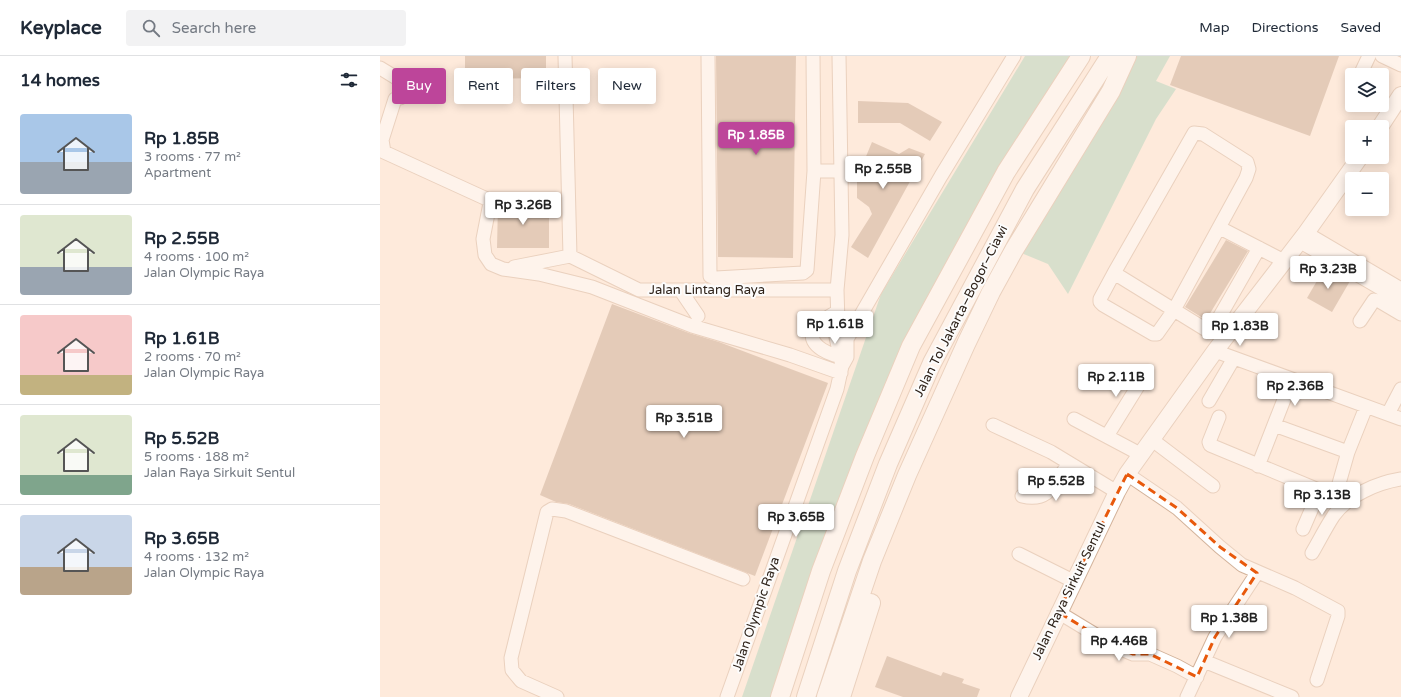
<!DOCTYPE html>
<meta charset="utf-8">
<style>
body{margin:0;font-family:"Varela Round",sans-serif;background:#f2f2f3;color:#1f2937;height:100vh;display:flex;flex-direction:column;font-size:15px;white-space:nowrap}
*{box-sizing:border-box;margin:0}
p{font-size:13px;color:#747a83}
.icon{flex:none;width:22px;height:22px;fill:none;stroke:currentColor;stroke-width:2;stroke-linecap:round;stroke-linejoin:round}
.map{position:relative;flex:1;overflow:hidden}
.side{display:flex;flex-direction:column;background:#fff;width:380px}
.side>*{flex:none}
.banner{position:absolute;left:12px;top:12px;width:380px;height:36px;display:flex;gap:8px}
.buttons{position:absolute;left:965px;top:12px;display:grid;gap:8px}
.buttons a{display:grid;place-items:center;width:44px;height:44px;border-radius:4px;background:#fff;box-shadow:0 2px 10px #0003;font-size:20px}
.price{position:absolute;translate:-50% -34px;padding:0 9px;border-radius:4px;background:#fff;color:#222;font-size:13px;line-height:26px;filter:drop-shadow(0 1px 2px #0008)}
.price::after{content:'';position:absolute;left:50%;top:24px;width:12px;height:9px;margin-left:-6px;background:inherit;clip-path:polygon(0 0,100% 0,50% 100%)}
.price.current{background:#bd459a;color:#fff}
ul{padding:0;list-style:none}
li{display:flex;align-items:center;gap:12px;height:100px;padding:0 20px}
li+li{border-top:1px solid #e0e1e3}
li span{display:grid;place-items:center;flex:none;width:112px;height:80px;border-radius:4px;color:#555}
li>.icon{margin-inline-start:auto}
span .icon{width:48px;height:48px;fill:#fffc;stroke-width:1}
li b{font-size:17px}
h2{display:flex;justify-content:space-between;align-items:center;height:48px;padding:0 20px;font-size:17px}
.pill{padding:0 14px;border-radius:4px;background:#fff;box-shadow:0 2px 10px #0003;font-size:14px;line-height:36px}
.pill.current{background:#bd459a;color:#fff}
header{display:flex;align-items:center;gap:24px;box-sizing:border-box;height:56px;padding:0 20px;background:#fff;border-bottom:1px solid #e0e1e3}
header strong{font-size:19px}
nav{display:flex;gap:22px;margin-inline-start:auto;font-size:14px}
.search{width:280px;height:36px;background:#f2f2f3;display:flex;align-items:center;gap:10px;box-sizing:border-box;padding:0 14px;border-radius:4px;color:#747a83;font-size:15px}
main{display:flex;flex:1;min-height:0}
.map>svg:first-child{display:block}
.green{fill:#abd3bb}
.building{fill:#c6a78f}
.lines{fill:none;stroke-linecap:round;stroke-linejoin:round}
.minor-casing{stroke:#d3b39b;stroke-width:15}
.major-casing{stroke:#d3b39b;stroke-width:18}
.highway-casing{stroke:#d3b39b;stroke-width:20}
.minor{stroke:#fff;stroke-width:13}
.major{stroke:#fff;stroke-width:16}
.highway{stroke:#fff;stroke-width:18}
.marked{fill:none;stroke:#e8590c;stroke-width:3;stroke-dasharray:8 5;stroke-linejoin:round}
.labels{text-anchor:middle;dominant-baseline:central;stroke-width:4;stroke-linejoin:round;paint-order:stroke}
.street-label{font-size:13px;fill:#2e2219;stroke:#fcfcfc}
</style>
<header>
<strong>Keyplace</strong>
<div class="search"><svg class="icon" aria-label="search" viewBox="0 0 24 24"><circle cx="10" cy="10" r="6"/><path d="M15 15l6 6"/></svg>Search here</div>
<nav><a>Map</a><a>Directions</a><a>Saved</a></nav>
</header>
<main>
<section class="side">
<h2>14 homes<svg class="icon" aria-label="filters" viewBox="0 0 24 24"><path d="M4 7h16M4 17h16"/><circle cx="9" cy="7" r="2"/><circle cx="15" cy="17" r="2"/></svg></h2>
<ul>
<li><span style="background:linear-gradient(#a9c7e8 60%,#9aa5b1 0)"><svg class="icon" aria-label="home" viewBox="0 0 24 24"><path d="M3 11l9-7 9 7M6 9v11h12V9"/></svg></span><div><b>Rp 1.85B</b><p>3 rooms · 77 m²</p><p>Apartment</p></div></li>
<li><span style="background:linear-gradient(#dfe7d0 65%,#9aa5b1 0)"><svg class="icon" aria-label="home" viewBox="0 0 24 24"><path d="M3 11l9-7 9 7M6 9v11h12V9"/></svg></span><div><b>Rp 2.55B</b><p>4 rooms · 100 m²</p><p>Jalan Olympic Raya</p></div></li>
<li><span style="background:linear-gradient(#f6c9c9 75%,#c2b280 0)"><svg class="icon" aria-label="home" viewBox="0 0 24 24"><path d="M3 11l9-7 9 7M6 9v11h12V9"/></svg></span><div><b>Rp 1.61B</b><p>2 rooms · 70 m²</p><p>Jalan Olympic Raya</p></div></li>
<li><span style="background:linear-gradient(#dfe7d0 75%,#7fa58c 0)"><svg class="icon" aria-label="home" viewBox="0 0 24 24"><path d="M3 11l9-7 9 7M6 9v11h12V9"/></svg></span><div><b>Rp 5.52B</b><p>5 rooms · 188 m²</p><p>Jalan Raya Sirkuit Sentul</p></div></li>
<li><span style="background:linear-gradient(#c9d6e8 65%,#b9a48a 0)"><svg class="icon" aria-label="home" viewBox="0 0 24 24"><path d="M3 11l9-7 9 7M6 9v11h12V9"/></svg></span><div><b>Rp 3.65B</b><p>4 rooms · 132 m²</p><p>Jalan Olympic Raya</p></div></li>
</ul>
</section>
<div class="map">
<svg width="1021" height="641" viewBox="0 0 1021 641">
<rect width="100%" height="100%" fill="#feeadb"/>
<!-- green -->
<path class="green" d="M645,0H701L531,290L400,641H362L501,238Z
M747,0H790L776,25L796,33L776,63L688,238L668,208L634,194Z"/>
<!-- building -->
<path class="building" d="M85,0H166V22L85,23Z
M336,0H416L413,202L338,201Z
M801,0H959L930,80L790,29Z
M478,45L528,47L562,66L550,85L520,67H478Z
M492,86L519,98L529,92L545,98L488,202L471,191L492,158L489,151L477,142V122Z
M118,148H169V192H117Z
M846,184L868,195L826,264L805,251Z
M945,211L970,225L952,256L927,242Z
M232,248L309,277L339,286L448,327L375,520L189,448L176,446L160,439Z
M507,600L561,620L563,616L584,623L582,627L600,633L597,641H523L495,631Z"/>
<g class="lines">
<defs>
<path id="minor" d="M185,0L190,200L259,234H457
M328,0L330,220L336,222L423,217L427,214L434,115L433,0
M459,0L462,179L457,234L458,267L455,276L462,310
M1002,0L1021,9
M0,12L23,26L20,42L15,43L2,84L4,96L109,144L110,147L103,183L105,199L111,208L123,213L159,218L212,231L312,270L410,299L461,317
M980,19L989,0
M814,77L823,78L867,106L869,113L866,122L794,254L734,217Z
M434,115H462
M840,172L904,205
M926,177L1021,233
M919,185L1021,244
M134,211L190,200
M734,217L720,243V246L723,249L773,278H777L794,254L828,275L832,274L879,192
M301,235L318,260
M456,256C449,261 438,266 434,274C425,290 454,301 465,301
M980,265L994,244L999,245L1021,258
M467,283L561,120L634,0
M835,295L1021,363
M829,345L854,302
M1008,358L1021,333
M839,361L829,386L830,389L953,440L956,438L968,396L986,351
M694,363L760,398
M613,369L671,396L737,436
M894,369L968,396
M727,380L766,317
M771,383L833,430
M878,410L912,323
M747,418L797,452L840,491L862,509L915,532L958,555V560L937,624
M642,440C670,447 675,426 689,407
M923,473L939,436
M932,497C939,485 946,471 954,459C969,439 997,427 1021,423
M639,498L693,525
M678,556L734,590L753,598H770L797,610L817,621
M824,605L912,641
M177,641L141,625L132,614L131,602L167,456L172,453L186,455L363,523
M347,641L457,333L462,310L467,301V283L464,274L458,267
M807,641L835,581L877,517"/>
<path id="major" d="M1000,71L1021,39
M639,641L737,436L747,418L835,295L926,177L980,101"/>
<path id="highway" d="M400,641L441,515L485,400L531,290L626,116L701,0
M426,641L467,515L508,408L552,307L645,133L730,0
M446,641L492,505L527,419L586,288L611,236L634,194L731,35L747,0
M461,641L491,547"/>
</defs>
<!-- minor casing -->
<use href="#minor" class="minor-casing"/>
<!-- major casing -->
<use href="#major" class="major-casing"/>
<!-- highway casing -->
<use href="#highway" class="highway-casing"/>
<!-- minor -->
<use href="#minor" class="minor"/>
<!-- major -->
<use href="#major" class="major"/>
<!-- highway -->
<use href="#highway" class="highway"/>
</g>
<!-- marked area -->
<path d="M0 0H1021V641H0ZM747,418L797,452L840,491L877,517L835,581L817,621L770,598H753L734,590L678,556Z" fill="#feeadb" fill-opacity=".55" fill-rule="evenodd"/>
<path class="marked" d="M747,418L797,452L840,491L877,517L835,581L817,621L770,598H753L734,590L678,556Z"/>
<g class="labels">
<!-- street labels -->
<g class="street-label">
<text x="327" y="234">Jalan Lintang Raya</text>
<text transform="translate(581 255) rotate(-63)">Jalan Tol Jakarta–Bogor–Ciawi</text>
<text transform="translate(689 535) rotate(-64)">Jalan Raya Sirkuit Sentul</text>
<text transform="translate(376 558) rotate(-71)">Jalan Olympic Raya</text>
</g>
</g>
</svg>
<div class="buttons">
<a><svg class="icon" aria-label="layers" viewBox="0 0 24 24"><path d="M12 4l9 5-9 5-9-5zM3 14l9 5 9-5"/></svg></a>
<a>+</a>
<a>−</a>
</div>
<b class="price current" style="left:376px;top:100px">Rp 1.85B</b>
<b class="price" style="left:503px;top:134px">Rp 2.55B</b>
<b class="price" style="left:143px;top:170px">Rp 3.26B</b>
<b class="price" style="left:948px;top:234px">Rp 3.23B</b>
<b class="price" style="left:455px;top:289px">Rp 1.61B</b>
<b class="price" style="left:860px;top:291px">Rp 1.83B</b>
<b class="price" style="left:736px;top:342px">Rp 2.11B</b>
<b class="price" style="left:915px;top:351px">Rp 2.36B</b>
<b class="price" style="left:304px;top:383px">Rp 3.51B</b>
<b class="price" style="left:676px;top:446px">Rp 5.52B</b>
<b class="price" style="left:942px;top:460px">Rp 3.13B</b>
<b class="price" style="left:416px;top:482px">Rp 3.65B</b>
<b class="price" style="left:849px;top:583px">Rp 1.38B</b>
<b class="price" style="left:739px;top:606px">Rp 4.46B</b>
<div class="banner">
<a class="pill current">Buy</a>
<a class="pill">Rent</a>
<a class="pill">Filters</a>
<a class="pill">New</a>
</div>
</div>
</main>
